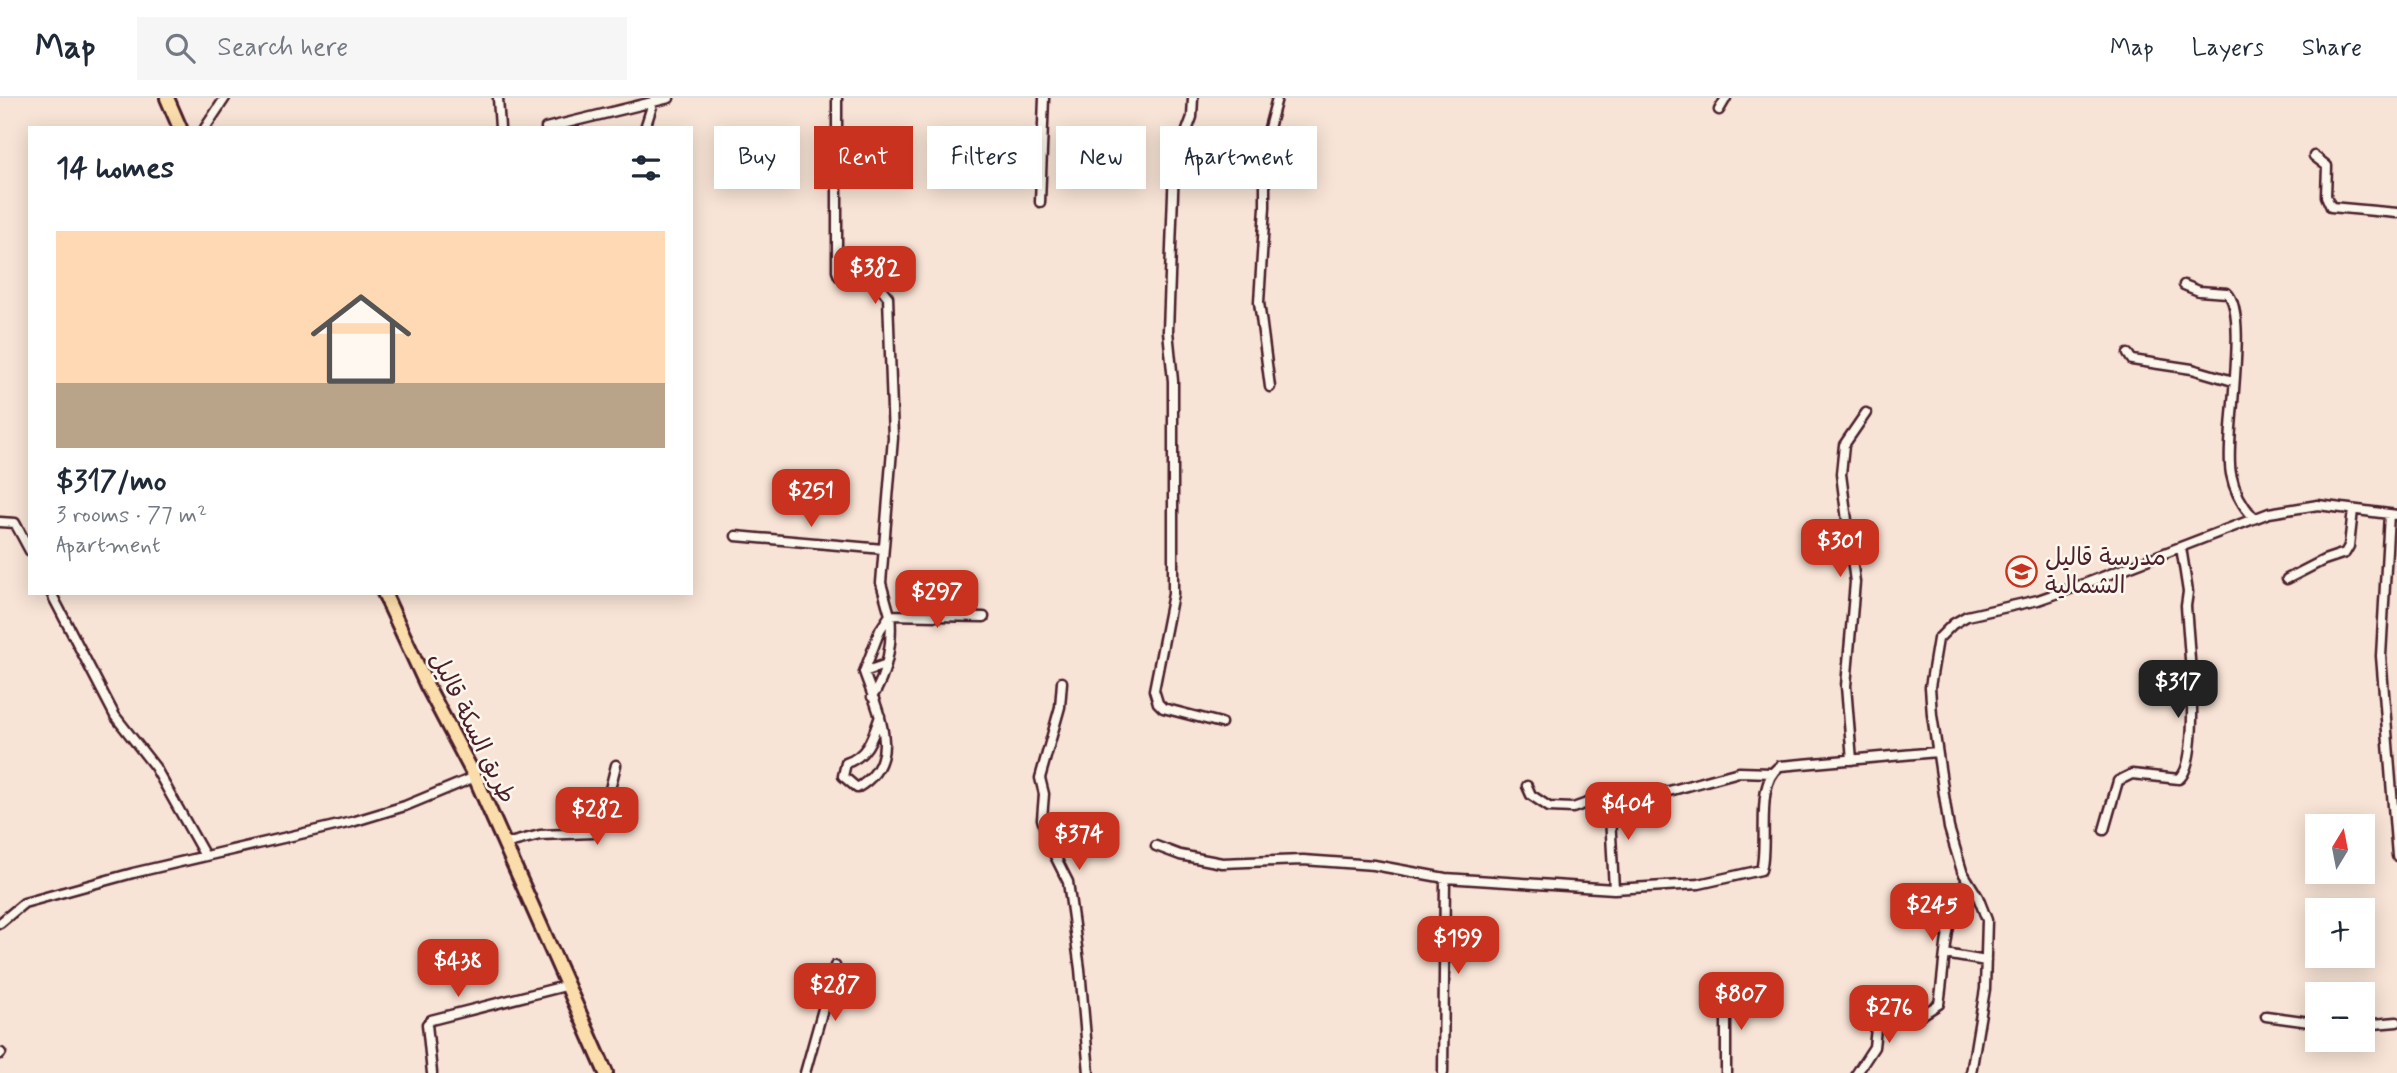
<!DOCTYPE html>
<meta charset="utf-8">
<style>
body{margin:0;font-family:Mynerve,"Playpen Sans Arabic",sans-serif;background:#f6f6f7;color:#1f2937;height:100vh;display:flex;flex-direction:column;font-size:26px;white-space:nowrap}
*{box-sizing:border-box;margin:0}
p{font-size:23px;color:#747a83}
.icon{flex:none;width:38px;height:38px;fill:none;stroke:currentColor;stroke-width:2;stroke-linecap:round;stroke-linejoin:round}
.map{position:relative;flex:1;overflow:hidden}
.panel{position:absolute;left:28px;top:28px;width:665px;height:469px;display:flex;flex-direction:column;background:#fff;border-radius:0px;box-shadow:0 4px 18px #0003}
.panel>*{flex:none}
.hud{position:absolute;left:714px;top:28px;width:665px;height:63px;display:flex;gap:14px}
.needle{width:46px;rotate:10deg}
.buttons{position:absolute;left:2305px;top:716px;display:grid;gap:14px}
.buttons a{display:grid;place-items:center;width:70px;height:70px;border-radius:0px;background:#fff;box-shadow:0 4px 18px #0003;font-size:35px}
.price{position:absolute;translate:-50% -60px;padding:0 16px;border-radius:14px;background:#c8321e;color:#fff;font-size:23px;line-height:46px;filter:drop-shadow(0 2px 4px #0008)}
.price::after{content:'';position:absolute;left:50%;top:42px;width:21px;height:16px;margin-left:-10px;background:inherit;clip-path:polygon(0 0,100% 0,50% 100%)}
.price.on{background:#222;color:#fff}
ul{padding:0;list-style:none}
li{display:grid;align-content:center;gap:14px;height:371px;padding:0 28px}
li span{display:grid;place-items:center;height:217px;border-radius:0px;color:#555}
li>.icon{margin-inline-start:auto}
span .icon{width:126px;height:126px;fill:#fffc;stroke-width:1}
li b{font-size:30px}
h2{display:flex;justify-content:space-between;align-items:center;height:84px;padding:0 28px;font-size:30px}
.chip{padding:0 24px;border-radius:0px;background:#fff;box-shadow:0 4px 18px #0003;font-size:24px;line-height:63px}
.chip.on{background:#c8321e;color:#fff}
header{display:flex;align-items:center;gap:42px;box-sizing:border-box;height:98px;padding:0 35px;background:#fff;border-bottom:2px solid #e0e1e3}
header strong{font-size:33px}
nav{display:flex;gap:38px;margin-inline-start:auto;font-size:24px}
.search{width:490px;height:63px;background:#f6f6f7;display:flex;align-items:center;gap:18px;box-sizing:border-box;padding:0 24px;border-radius:0px;color:#747a83;font-size:26px}
.map>svg:first-child{display:block}
.lines{fill:none;stroke-linecap:round;stroke-linejoin:round}
.street-casing{stroke:#4a1f2b;stroke-width:13}
.primary-casing{stroke:#4a1f2b;stroke-width:18}
.street{stroke:#fbf7ec;stroke-width:8}
.primary{stroke:#fbddab;stroke-width:12}
.labels{text-anchor:middle;dominant-baseline:central;stroke-width:5;stroke-linejoin:round;paint-order:stroke}
.poi-label{font-size:24px;fill:#4a1f2b;stroke:#fbf7ec;text-anchor:start}
.street-label{font-size:24px;fill:#4a1f2b;stroke:#fbf7ec}
</style>
<header>
<strong>Map</strong>
<div class="search"><svg class="icon" aria-label="search" viewBox="0 0 24 24"><circle cx="10" cy="10" r="6"/><path d="M15 15l6 6"/></svg>Search here</div>
<nav><a>Map</a><a>Layers</a><a>Share</a></nav>
</header>
<div class="map">
<svg width="2397" height="975" viewBox="0 0 2397 975">
<rect width="100%" height="100%" fill="#f8e4d6"/>
<filter id="ink" filterUnits="userSpaceOnUse"><feTurbulence type="fractalNoise" baseFrequency=".0143" numOctaves="2"/><feDisplacementMap in="SourceGraphic" scale="14" xChannelSelector="R" yChannelSelector="G"/><feConvolveMatrix kernelMatrix="1 2 1 2 8 2 1 2 1" color-interpolation-filters="sRGB"/></filter>
<g filter="url(#ink)">
<g class="lines">
<defs>
<path id="street" d="M498,0L500,30
M837,0V173L839,178L877,185L888,199L893,340L881,485L890,517L880,532L864,574C877,612 905,663 857,690L843,678L846,665C868,658 873,638 880,618
M1193,0L1192,19L1174,68L1168,233L1173,283V496L1154,592L1158,605L1163,610L1221,625
M1719,12L1726,0
M205,30L225,0
M546,30L669,0
M645,30L654,2
M2314,58L2327,68L2326,98L2331,109L2397,115
M1040,104L1044,0
M2184,187L2199,193L2227,195C2250,216 2224,339 2231,376C2234,392 2242,407 2253,419
M2128,256L2132,262L2192,271L2233,283
M1270,289L1259,204L1265,109V45L1277,0
M2389,416L2381,558L2397,758
M0,424L15,425L30,453
M736,438L883,451
M2287,481L2324,462L2345,455L2349,448L2353,412
M51,495L115,618L155,669L205,758
M864,574L884,567
M1062,584L1060,609L1040,680L1044,696L1042,721L1050,748L1068,784L1080,871L1089,975
M872,599C887,578 893,542 890,517L984,519
M1852,662L1846,588L1855,484L1841,376L1844,347L1866,315
M1527,688L1531,697L1549,709L1573,710L1598,701L1669,693L1739,674L1772,675
M1609,700L1614,791
M2104,732L2118,683L2132,676L2179,681C2202,663 2188,540 2186,508L2188,494L2181,449
M505,746L540,737L593,735L602,723L616,667
M1156,748L1180,757L1222,765L1303,762L1374,767L1445,780L1614,791L1699,786L1761,772C1769,745 1754,685 1780,668L1937,654
M0,825L24,805L133,775L352,724L405,708L475,679
M1945,856L1986,863
M1726,895V975
M2266,918L2317,925
M1914,922L1939,906C1946,863 1943,820 1967,782
M2362,927L2397,924
M0,956L1,955
M432,975L427,926L431,922L565,888
M805,975L835,868
M1443,975L1445,780
M1857,975L1874,949L1879,903
M1971,975L1985,891L1987,822L1978,799L1962,773L1949,730L1932,617L1930,589L1938,541L1953,526L1967,518L2038,502L2084,486L2269,415L2318,407L2397,417"/>
<path id="primary" d="M167,0L180,30
M384,495L426,586L475,679L606,975"/>
</defs>
<!-- street casing -->
<use href="#street" class="street-casing"/>
<!-- primary casing -->
<use href="#primary" class="primary-casing"/>
<!-- street -->
<use href="#street" class="street"/>
<!-- primary -->
<use href="#primary" class="primary"/>
</g>
</g>
<!-- icons -->
<defs>
<symbol id="school-ring" viewBox="-11 -11 22 22"><circle r="9.5" fill="#fbf7ec" stroke="#c8321e" stroke-width="1.5"/><path d="M0-5L7-2L0 1L-7-2ZM-4 1L0 2.5L4 1V4Q0 6-4 4Z" fill="#c8321e"/></symbol>
</defs>
<g fill-rule="evenodd">
<use href="#school-ring" x="2004" y="456" width="35" height="35"/>
</g>
<g class="labels">
<!-- poi labels -->
<g class="poi-label">
<text x="2045" y="460">مدرسة قاليل<tspan x="2045" dy="28">الشمالية</tspan></text>
</g>
<!-- street labels -->
<g class="street-label">
<text transform="translate(472 630) rotate(64)">طريق السكة قاليل</text>
</g>
</g>
</svg>
<div class="buttons">
<a><svg class="needle" viewBox="-14 -14 28 28"><path d="M0-13l5 13h-10z" fill="#e53935"/><path d="M0 13l5-13h-10z" fill="#747a83"/></svg></a>
<a>+</a>
<a>−</a>
</div>
<b class="price" style="left:875px;top:208px">$382</b>
<b class="price" style="left:811px;top:431px">$251</b>
<b class="price" style="left:1840px;top:481px">$301</b>
<b class="price" style="left:937px;top:532px">$297</b>
<b class="price on" style="left:2178px;top:622px">$317</b>
<b class="price" style="left:1628px;top:744px">$404</b>
<b class="price" style="left:597px;top:749px">$282</b>
<b class="price" style="left:1079px;top:774px">$374</b>
<b class="price" style="left:1932px;top:845px">$245</b>
<b class="price" style="left:1458px;top:878px">$199</b>
<b class="price" style="left:458px;top:901px">$438</b>
<b class="price" style="left:835px;top:925px">$287</b>
<b class="price" style="left:1741px;top:934px">$807</b>
<b class="price" style="left:1889px;top:947px">$276</b>
<div class="hud">
<a class="chip">Buy</a>
<a class="chip on">Rent</a>
<a class="chip">Filters</a>
<a class="chip">New</a>
<a class="chip">Apartment</a>
</div>
<section class="panel">
<h2>14 homes<svg class="icon" aria-label="filters" viewBox="0 0 24 24"><path d="M4 7h16M4 17h16"/><circle cx="9" cy="7" r="2"/><circle cx="15" cy="17" r="2"/></svg></h2>
<ul>
<li><span style="background:linear-gradient(#ffd9b3 70%,#b9a48a 0)"><svg class="icon" aria-label="home" viewBox="0 0 24 24"><path d="M3 11l9-7 9 7M6 9v11h12V9"/></svg></span><div><b>$317/mo</b><p>3 rooms · 77 m²</p><p>Apartment</p></div></li>
</ul>
</section>
</div>
